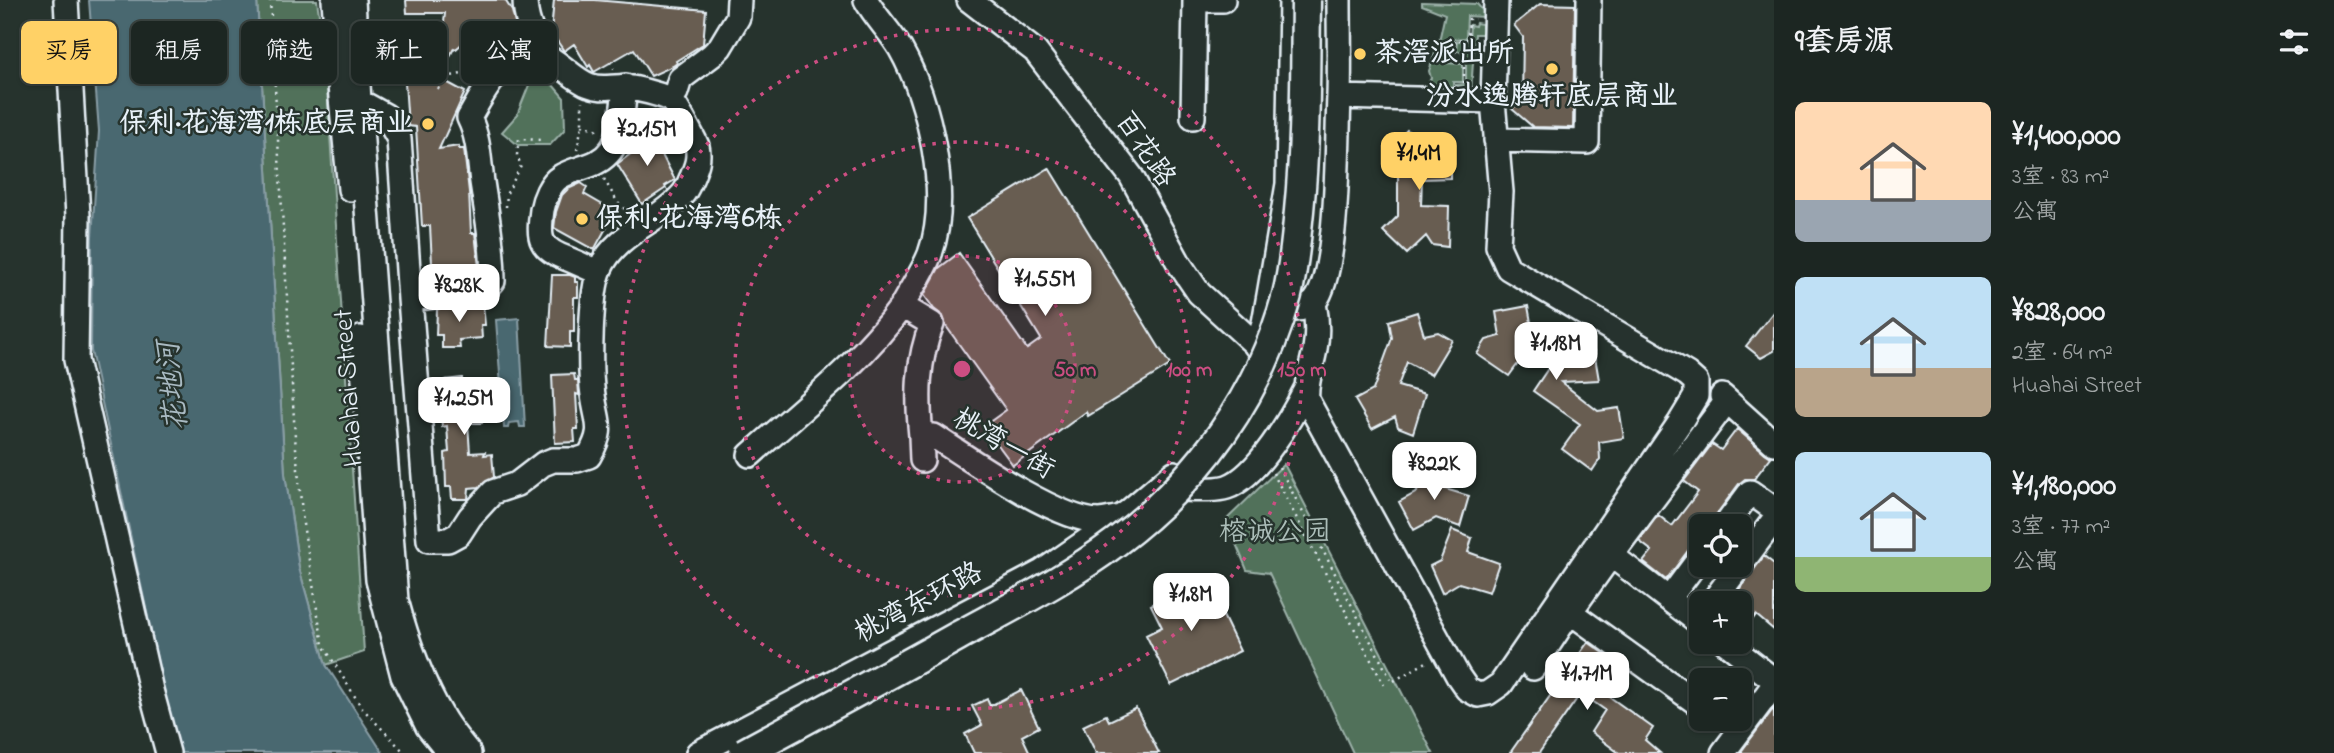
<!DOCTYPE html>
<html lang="zh">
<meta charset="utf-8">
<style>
body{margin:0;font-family:"Indie Flower","LXGW WenKai TC",sans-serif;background:#252e2a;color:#f1f3f6;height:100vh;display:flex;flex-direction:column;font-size:26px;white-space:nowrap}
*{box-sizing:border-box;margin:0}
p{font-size:23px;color:#a0a5a5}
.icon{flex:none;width:38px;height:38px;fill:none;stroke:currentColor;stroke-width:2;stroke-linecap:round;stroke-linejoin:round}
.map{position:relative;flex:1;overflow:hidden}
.details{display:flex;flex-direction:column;background:#1c2622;width:560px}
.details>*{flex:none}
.guide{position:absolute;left:21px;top:21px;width:665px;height:63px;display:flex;gap:14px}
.buttons{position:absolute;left:1689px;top:514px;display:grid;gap:14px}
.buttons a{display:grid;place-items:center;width:63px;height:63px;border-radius:10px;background:#1c2622;box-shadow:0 2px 5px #0004,0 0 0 2px #3a4340;font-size:35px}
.price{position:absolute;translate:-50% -60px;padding:0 16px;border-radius:14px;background:#fff;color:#222;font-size:23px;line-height:46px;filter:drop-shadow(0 2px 4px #0008)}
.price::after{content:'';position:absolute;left:50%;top:42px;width:21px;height:16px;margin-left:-10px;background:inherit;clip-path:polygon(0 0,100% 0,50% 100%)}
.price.current{background:#ffd166;color:#111}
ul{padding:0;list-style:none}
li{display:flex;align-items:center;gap:21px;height:175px;padding:0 21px}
li span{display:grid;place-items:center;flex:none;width:196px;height:140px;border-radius:10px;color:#555}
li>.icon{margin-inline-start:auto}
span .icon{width:84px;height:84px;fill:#fffc;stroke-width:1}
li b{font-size:30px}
h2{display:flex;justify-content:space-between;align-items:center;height:84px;padding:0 21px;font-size:30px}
.chip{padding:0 24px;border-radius:10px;background:#1c2622;box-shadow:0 2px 5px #0004,0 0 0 2px #3a4340;font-size:24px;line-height:63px}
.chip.current{background:#ffd166;color:#111}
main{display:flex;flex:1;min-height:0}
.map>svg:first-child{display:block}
.green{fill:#51715a;stroke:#9cb1a9;stroke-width:2}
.water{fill:#4a6770;stroke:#899ea6;stroke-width:2}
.building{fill:#675d51;stroke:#e8f1f8;stroke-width:2}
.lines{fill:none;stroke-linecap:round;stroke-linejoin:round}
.minor-casing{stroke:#e8f1f8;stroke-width:28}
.path{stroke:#e8f1f8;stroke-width:2.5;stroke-dasharray:2 5;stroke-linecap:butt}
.minor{stroke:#26332d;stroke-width:23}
.major-bridge-casing{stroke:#e8f1f8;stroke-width:33;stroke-linecap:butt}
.major-bridge{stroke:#26332d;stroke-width:28}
.ring{fill:none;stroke:#cc4e82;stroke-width:3.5;stroke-dasharray:3.5 7}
.poi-dot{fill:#ffd166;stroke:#26332d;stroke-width:2.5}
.labels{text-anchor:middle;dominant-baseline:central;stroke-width:5;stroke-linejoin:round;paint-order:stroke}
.poi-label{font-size:28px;font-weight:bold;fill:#e8f1f8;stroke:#26332d;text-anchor:start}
.street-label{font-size:28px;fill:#e8f1f8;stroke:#26332d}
.park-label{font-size:28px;fill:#acbeb9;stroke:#26332d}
.water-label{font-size:30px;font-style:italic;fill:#a9bac2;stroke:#26332d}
.centre{fill:#cc4e82;stroke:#26332d;stroke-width:3.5}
.ring-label{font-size:21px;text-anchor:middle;font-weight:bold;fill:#cc4e82;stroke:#26332d;stroke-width:5;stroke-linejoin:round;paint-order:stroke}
</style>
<main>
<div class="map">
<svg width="1774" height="753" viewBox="0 0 1774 753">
<rect width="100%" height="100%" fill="#26332d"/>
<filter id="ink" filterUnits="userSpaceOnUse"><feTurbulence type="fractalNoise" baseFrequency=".0143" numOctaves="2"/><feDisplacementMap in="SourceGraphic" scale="14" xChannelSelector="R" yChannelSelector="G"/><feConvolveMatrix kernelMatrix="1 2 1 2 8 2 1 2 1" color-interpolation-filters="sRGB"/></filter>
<g filter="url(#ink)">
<!-- green -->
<path class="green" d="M257,0H317L325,58L364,652L326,665L299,568L285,474Z
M1422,2L1477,4L1485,13V17L1467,16L1466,38L1454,39L1453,51H1446L1445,63L1463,64V82H1453V96L1424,93L1431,78L1429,71L1439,41L1445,14L1422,5Z
M1476,23L1482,24V27L1485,28V34H1475L1471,91L1456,97V85L1466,84V54L1456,50L1457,41H1469L1470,25L1475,26Z
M535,70L541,71L564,98L565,129L550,145H518L502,132L517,115Z
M1284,464L1433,753H1353L1269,573L1247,570L1226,520Z"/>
<!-- water -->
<path class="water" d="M89,0H257L285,474L299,568L326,665L383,753H177L91,351L92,237L99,131Z
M519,318L525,427H520L519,422L509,423L508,428H504L496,320Z"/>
<!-- building -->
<path class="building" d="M406,0H505L512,11L518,35L513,39L516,42L488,60L471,36L456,49L454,48L439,78L465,92L439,149L459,146V149H464L469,192L471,233H475L479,267H473V271H459V278L448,282L444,286L433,282L430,226H422L416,127L408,126L403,53L441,50L445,13H407Z
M554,0H595L706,10L703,44L676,61L677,63L673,66L651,76L634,49L594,72L590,65L588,67L574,44L564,51L551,32Z
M1540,4L1575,5L1573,128L1533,127L1512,109L1522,99L1523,37L1514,25Z
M656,129L667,149L661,153L675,180L665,186L666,188L642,204L617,164L640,147L637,142Z
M1407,130L1424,147L1434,137H1450V178L1422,179L1421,205L1449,206L1448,247L1432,245L1426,236L1407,254L1383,231L1398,216V164L1386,152Z
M1049,168L1170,365L1088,416L1086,412L1013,465L984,426L1006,410L946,326L943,316L934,309L924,295L939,268L959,253L1027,349L1041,339L967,218Z
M581,183L587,187L584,194L615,212L594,250L554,228L556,212L562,195L568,189Z
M552,275H570L575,277V282H578V297H574V332H570V347L548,346Z
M447,303L457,307L483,304L485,325H481L482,338L459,340L460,348H442V335H436L437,310Z
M1528,306L1532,328L1569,353L1594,351L1599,380L1561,382L1598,411L1619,408L1624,438L1599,442L1600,459L1592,471L1562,449L1580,424L1533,391L1551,364L1528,350L1509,376L1477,354L1486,340L1500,336L1496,312Z
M1774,311V351L1761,358L1746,346Z
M1417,312L1424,335L1438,332L1452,340L1431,375L1407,362L1398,386L1425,394L1413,433L1398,427L1395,417L1372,429L1355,400L1373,390L1392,338L1389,321Z
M574,374L575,380H578L579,395L576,394L578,429H574L575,442L555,443L552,375Z
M462,378V386L485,384L486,396H488L489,419L483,420L482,423H468L470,453L485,452L484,455L492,454L494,477L479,487L469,488L468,499H452L451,487H446L445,453L449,452L448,440L447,426L442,427L440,392H445V380Z
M1737,429L1765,453L1771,457L1754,479H1745L1739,484L1713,519L1710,527H1701V542L1690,548L1666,580L1643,562L1652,551L1639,541L1658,515L1672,526L1698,492L1684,481L1712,444L1721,450Z
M1424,466L1445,472L1442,488L1469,496L1460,527L1436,518L1414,530L1399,502L1417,492Z
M1452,530L1472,538L1468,552L1499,563L1489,592L1459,583L1442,593L1430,566L1440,561Z
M1764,556L1774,564V630L1756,615L1740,636V604L1732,599Z
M1205,578L1240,651L1171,685L1146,635L1162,627L1151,605Z
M1588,642L1608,656L1589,682L1653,728L1645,740L1660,753H1619L1591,732L1605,710L1581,693L1539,753H1510Z
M1021,690L1039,727L1022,736L1030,753H974L965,734L982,725L972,706L987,699L990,706Z
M1136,708L1159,753H1096L1083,726L1106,715L1109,721Z
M1774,708V753H1740Z"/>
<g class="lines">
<defs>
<path id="minor" d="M66,0L78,216L76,360L151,690L168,753
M334,0L341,98L350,189
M353,0L359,101L396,600C407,641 421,681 443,718C450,730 460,742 469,753
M525,0C525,20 534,37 542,55
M866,0C876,18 890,31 900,48C930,101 951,196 930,254C923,272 911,289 902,306L932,324C917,361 917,397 921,436H934C969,459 1060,522 1100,521C1107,520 1115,518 1122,517
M969,0L1035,51L1131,176L1180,265L1199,293L1256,345
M1195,0H1223
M1291,0L1288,184L1269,295C1275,303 1286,309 1296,309C1303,309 1311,306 1315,301C1339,271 1337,138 1339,96C1340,64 1339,32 1339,0
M671,100L676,92L680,79L712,55L720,47L738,17L739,0
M359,101L386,116L399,139L410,299
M1493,101L1496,0
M1193,117L1195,0
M1496,140L1587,142L1589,0
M598,272C588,268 578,263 568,259C539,248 538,240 542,210C544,199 550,183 560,177C578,166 598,168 611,150C622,136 623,104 625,86
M435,296L410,299L429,540H448L459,534L470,517L493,492L517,484L543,464L553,460H577L589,456C605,428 597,424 593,395C589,370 590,292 600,269C616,233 657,223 682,195C687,190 689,183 692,177C696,167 700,158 697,146C695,141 675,103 671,100C664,95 634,88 625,87C613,85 603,91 589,85C569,78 552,50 529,54C499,60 482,95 469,118C479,138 479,160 482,182C487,215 493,247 493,281L486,289L456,293
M1314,303C1317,318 1318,333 1315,349C1312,367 1305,382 1307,400L1458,676L1467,689L1478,695L1488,693L1501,684L1679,424L1696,396V382L1687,374L1508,268L1498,246L1501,192L1493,101L1339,97
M361,338L378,580L403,676L428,727L449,753
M1256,346L1264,323L1269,295
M1722,396L1774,443
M921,436L922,460
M750,455C802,408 861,363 902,306
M1167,489C1185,488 1211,492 1227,487C1257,477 1292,417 1306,389
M1724,527L1750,492L1774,509
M1611,555L1570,612L1701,706
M1669,599L1701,556
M1711,604L1774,520
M1701,624L1611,555L1720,410
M1725,642L1774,680
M1533,668L1570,612
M698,753L1042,572L1128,512L1174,473
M1723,753L1774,685"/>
</defs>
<!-- minor casing -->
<use href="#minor" class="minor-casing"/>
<!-- path -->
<path class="path" d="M270,0L295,437L303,524L323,645L362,708L405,753
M1455,51L1464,54V62
M1447,60L1454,61
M610,62L614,69
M474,72L475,60L467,50L479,40
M1464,83V62L1454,61L1455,40L1468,39L1469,19H1475
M438,89L445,77L474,72L476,74
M582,125L599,130
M577,150L582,125V101
M604,179L618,203L629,213
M506,207L507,193L521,166L517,155L519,139L541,140
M1279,467L1392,682L1430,660
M1273,473L1384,685"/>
<!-- minor -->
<use href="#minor" class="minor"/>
<defs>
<path id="major-bridge" d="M744,753C816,714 887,676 958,636C1011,607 1067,579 1116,542C1199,480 1260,395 1287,295C1294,267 1296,239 1299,211C1306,141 1305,70 1306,0"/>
</defs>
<!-- major-bridge casing -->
<use href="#major-bridge" class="major-bridge-casing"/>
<!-- major-bridge -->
<use href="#major-bridge" class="major-bridge"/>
</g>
</g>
<!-- distance rings -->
<circle cx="962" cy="369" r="113" fill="#cc4e82" fill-opacity=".12"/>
<g class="ring">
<circle cx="962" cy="369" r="113"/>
<circle cx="962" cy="369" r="227"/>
<circle cx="962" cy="369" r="340"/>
</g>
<!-- markers -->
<g class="poi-dot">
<circle cx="1360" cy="54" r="7"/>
<circle cx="1552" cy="69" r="7"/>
<circle cx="428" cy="124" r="7"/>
<circle cx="582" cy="219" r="7"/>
</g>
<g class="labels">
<!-- poi labels -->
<g class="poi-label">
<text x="1374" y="54">茶滘派出所</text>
<text x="1552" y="97" text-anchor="middle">汾水逸腾轩底层商业</text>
<text x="414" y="124" text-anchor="end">保利·花海湾1栋底层商业</text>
<text x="596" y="219">保利·花海湾6栋</text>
</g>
<!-- street labels -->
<g class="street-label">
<text transform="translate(1144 150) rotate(56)">百花路</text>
<text transform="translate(350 388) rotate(-94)">Huahai Street</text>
<text transform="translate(1003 445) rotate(30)">桃湾一街</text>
<text transform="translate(919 604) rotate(-28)">桃湾东环路</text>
</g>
<!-- park labels -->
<g class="park-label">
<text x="1275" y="533">榕诚公园</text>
</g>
<!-- water labels -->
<g class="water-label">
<text transform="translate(174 386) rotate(-96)">花地河</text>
</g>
</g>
<circle cx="962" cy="369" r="10" class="centre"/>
<g class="ring-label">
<text x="1075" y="376">50 m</text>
<text x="1189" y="376">100 m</text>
<text x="1302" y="376">150 m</text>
</g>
</svg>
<div class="buttons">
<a><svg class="icon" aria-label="locate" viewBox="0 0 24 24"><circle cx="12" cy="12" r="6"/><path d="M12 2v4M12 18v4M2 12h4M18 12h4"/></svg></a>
<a>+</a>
<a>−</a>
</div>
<b class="price" style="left:647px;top:168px">¥2.15M</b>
<b class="price current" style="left:1419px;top:192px">¥1.4M</b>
<b class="price" style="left:1045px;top:318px">¥1.55M</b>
<b class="price" style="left:459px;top:324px">¥828K</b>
<b class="price" style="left:1556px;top:382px">¥1.18M</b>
<b class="price" style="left:464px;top:437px">¥1.25M</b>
<b class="price" style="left:1434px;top:502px">¥822K</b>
<b class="price" style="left:1191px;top:633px">¥1.8M</b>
<b class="price" style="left:1587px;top:712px">¥1.71M</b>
<div class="guide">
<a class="chip current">买房</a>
<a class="chip">租房</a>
<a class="chip">筛选</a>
<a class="chip">新上</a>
<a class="chip">公寓</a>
</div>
</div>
<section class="details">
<h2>9套房源<svg class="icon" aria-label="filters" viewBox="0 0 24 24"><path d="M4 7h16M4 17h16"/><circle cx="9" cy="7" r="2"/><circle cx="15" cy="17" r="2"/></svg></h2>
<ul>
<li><span style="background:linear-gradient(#ffd9b3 70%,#9aa5b1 0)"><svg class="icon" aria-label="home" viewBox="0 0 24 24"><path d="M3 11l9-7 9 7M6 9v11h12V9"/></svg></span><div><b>¥1,400,000</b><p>3室 · 83 m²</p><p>公寓</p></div></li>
<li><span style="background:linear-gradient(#bfe0f5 65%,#b9a48a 0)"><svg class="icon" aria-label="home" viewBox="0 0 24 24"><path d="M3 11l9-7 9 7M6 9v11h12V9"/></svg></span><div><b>¥828,000</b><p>2室 · 64 m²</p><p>Huahai Street</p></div></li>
<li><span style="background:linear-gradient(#bfe0f5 75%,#8fb573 0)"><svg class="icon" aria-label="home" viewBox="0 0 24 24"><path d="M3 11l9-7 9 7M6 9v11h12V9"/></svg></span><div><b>¥1,180,000</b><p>3室 · 77 m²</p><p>公寓</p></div></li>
</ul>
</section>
</main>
